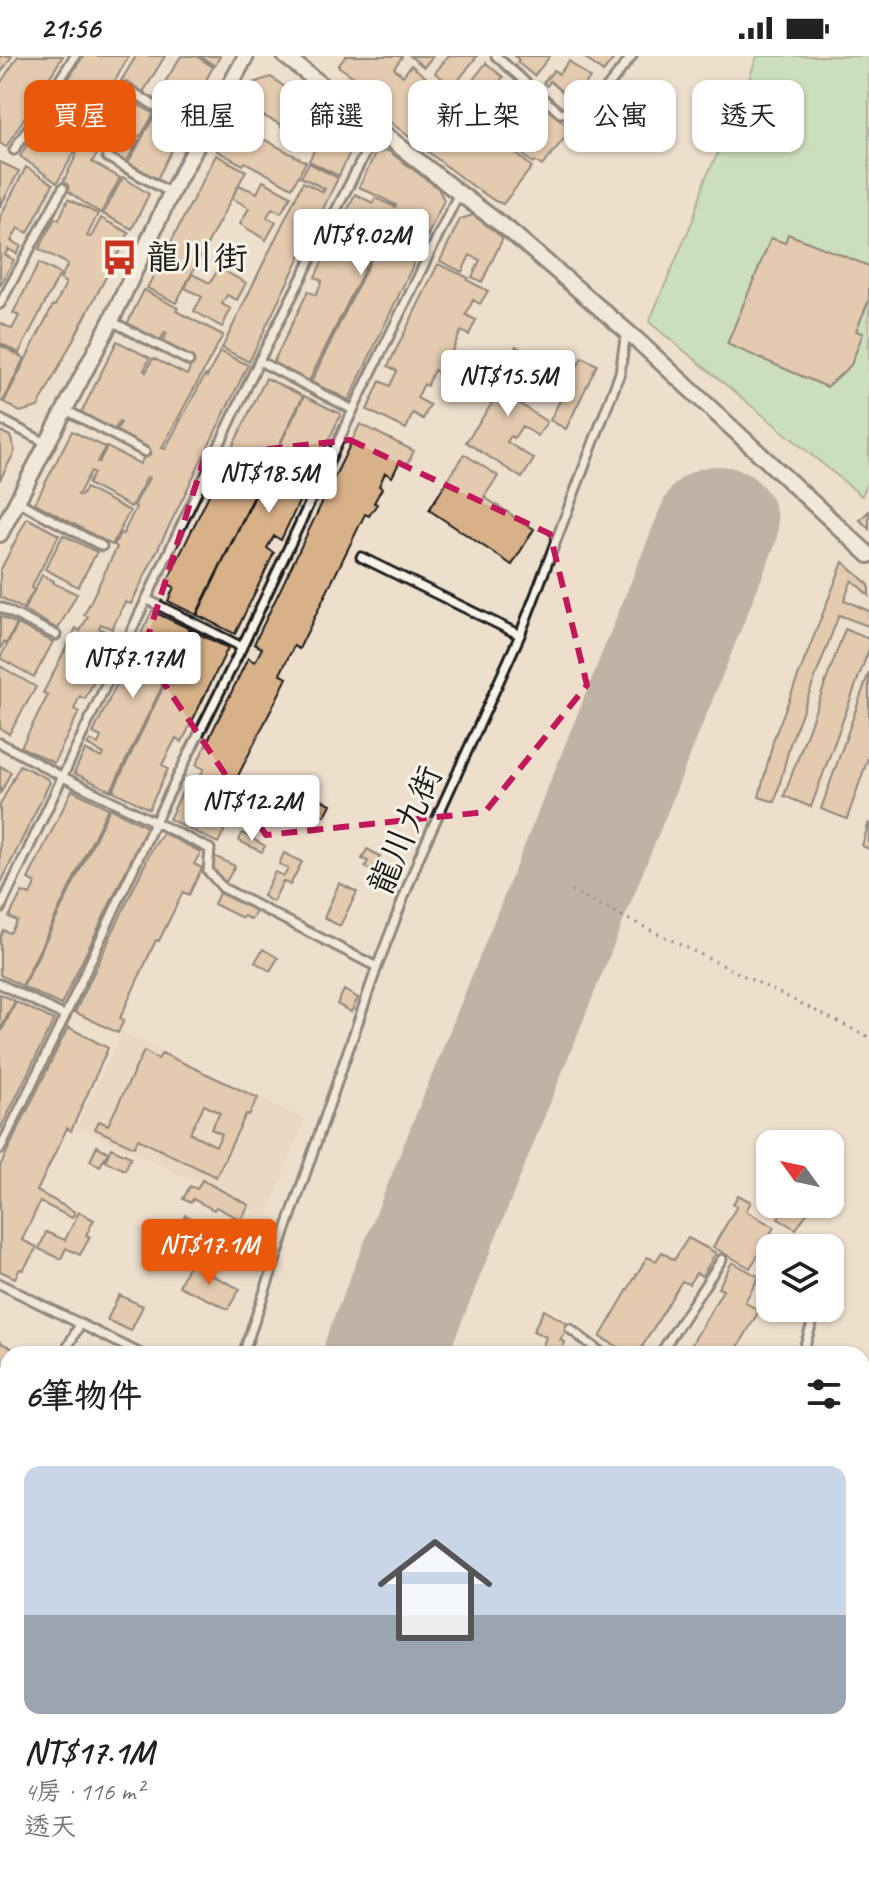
<!DOCTYPE html>
<html lang="zh-TW">
<meta charset="utf-8">
<style>
body{margin:0;font-family:Caveat,"LXGW WenKai TC",sans-serif;background:#f2f2f2;color:#222;height:100vh;display:flex;flex-direction:column;font-size:30px;white-space:nowrap}
*{box-sizing:border-box;margin:0}
p{font-size:26px;color:#767676}
.icon{flex:none;width:44px;height:44px;fill:none;stroke:currentColor;stroke-width:2;stroke-linecap:round;stroke-linejoin:round}
.map{position:relative;flex:1;overflow:hidden}
.panel{position:absolute;left:0px;top:1290px;width:870px;height:538px;display:flex;flex-direction:column;background:#fff;border-radius:24px 24px 0 0;box-shadow:0 2px 6px #0004}
.panel>*{flex:none}
.hud{position:absolute;left:24px;top:24px;width:822px;height:72px;display:flex;gap:16px}
.needle{width:52px;rotate:303deg}
.controls{position:absolute;left:756px;top:1074px;display:grid;gap:16px}
.controls a{display:grid;place-items:center;width:88px;height:88px;border-radius:16px;background:#fff;box-shadow:0 2px 6px #0004;font-size:40px}
.price{position:absolute;translate:-50% -68px;padding:0 18px;border-radius:8px;background:#fff;color:#222;font-size:26px;line-height:52px;filter:drop-shadow(0 2px 4px #0008)}
.price::after{content:'';position:absolute;left:50%;top:48px;width:24px;height:18px;margin-left:-12px;background:inherit;clip-path:polygon(0 0,100% 0,50% 100%)}
.price.on{background:#ea580c;color:#fff}
ul{padding:0;list-style:none}
li{display:grid;align-content:center;gap:16px;height:424px;padding:0 24px}
li span{display:grid;place-items:center;height:248px;border-radius:16px;color:#555}
li>.icon{margin-inline-start:auto}
span .icon{width:144px;height:144px;fill:#fffc;stroke-width:1}
li b{font-size:34px}
h2{display:flex;justify-content:space-between;align-items:center;height:96px;padding:0 24px;font-size:34px}
.tag{padding:0 28px;border-radius:16px;background:#fff;box-shadow:0 2px 6px #0004;font-size:28px;line-height:72px}
.tag.on{background:#ea580c;color:#fff}
.status{display:flex;justify-content:space-between;align-items:center;height:56px;padding:0 40px;background:#fff;direction:ltr}
.status svg{height:22px;fill:currentColor}
.map>svg:first-child{display:block}
.built{fill:#e7d1b8}
.green{fill:#a0e1aa;stroke:#5e7e63;stroke-width:2}
.lines{fill:none;stroke-linecap:round;stroke-linejoin:round}
.runway{stroke:#857e74;stroke-width:120}
.building{fill:#d8b189;stroke:#1c1c1c;stroke-width:2;fill-rule:evenodd}
.lane-casing{stroke:#1c1c1c;stroke-width:13}
.street-casing{stroke:#1c1c1c;stroke-width:20}
.path{stroke:#1c1c1c;stroke-width:3;stroke-dasharray:2 6;stroke-linecap:butt}
.lane{stroke:#f7f3e8;stroke-width:7}
.street{stroke:#f7f3e8;stroke-width:14}
.marked{fill:none;stroke:#c2185b;stroke-width:6;stroke-dasharray:16 10;stroke-linejoin:round}
.labels{text-anchor:middle;dominant-baseline:central;stroke-width:6;stroke-linejoin:round;paint-order:stroke}
.poi-label{font-size:34px;fill:#1c1c1c;stroke:#f7f3e8;text-anchor:start}
.street-label{font-size:34px;fill:#1c1c1c;stroke:#f7f3e8}
</style>
<div class="status"><b>21:56</b><svg viewBox="0 0 49 12"><path d="M0 12V9h3v3zM5 12V6h3v6zM10 12V3h3v9zM15 12V0h3v12zM26 1h20v11H26zM47 4h2v5h-2z"/></svg></div>
<div class="map">
<svg width="869" height="1827" viewBox="0 0 869 1827">
<rect width="100%" height="100%" fill="#eedfcc"/>
<filter id="ink" filterUnits="userSpaceOnUse"><feTurbulence type="fractalNoise" baseFrequency=".0125" numOctaves="2"/><feDisplacementMap in="SourceGraphic" scale="16" xChannelSelector="R" yChannelSelector="G"/><feConvolveMatrix kernelMatrix="1 2 1 2 8 2 1 2 1" color-interpolation-filters="sRGB"/></filter>
<g filter="url(#ink)">
<!-- built -->
<path class="built" d="M122,976L305,1063L267,1161L77,1070Z"/>
<!-- green -->
<path class="green" d="M757,0H869V423L862,440L649,266L693,164L705,123L736,61Z"/>
<g class="lines">
<!-- runway -->
<path class="runway" d="M384,1298L718,470"/>
</g>
<!-- building -->
<path class="building" d="M0,0H12L0,18Z
M18,0H63L6,91L0,87V28Z
M83,0H129L57,127L20,100Z
M136,0H165L142,38L121,25Z
M181,0H196L213,11L189,56L181,52L177,60L166,53L167,51L154,44Z
M200,0H220L215,10Z
M346,0H401L402,1L394,12L403,20L411,9L532,111L503,148L495,145L464,124L348,33L355,22L338,10Z
M410,0H433L424,11Z
M448,0H477L451,34L442,27L444,24L435,17Z
M515,0H550L534,20L517,6L519,4Z
M583,0H616L603,16Z
M569,5L590,22L577,39L571,35L567,40L550,25L547,30L543,27L554,14L559,18Z
M486,7L503,21L497,30L507,36L516,24L534,40L532,41L572,73L542,110L535,105L533,107L473,59L476,56L459,42Z
M271,21L327,62L312,91L281,71L282,69L251,54L253,51L242,45L252,27Z
M112,33L154,58L140,81L99,59Z
M334,54L356,69L358,79L339,120L309,105Z
M97,62L139,84L126,106L101,93L92,106L120,122L101,157L87,149L61,130L77,98L75,97Z
M153,62L181,77L157,123L128,107Z
M233,63L259,78L258,80L306,106L292,132L245,106L243,109L217,95Z
M387,94L438,132L444,144L427,181L390,163L388,167L425,184L349,344L311,326L375,195L374,194L309,325L273,307L308,235L316,239L322,225L315,221L336,176L345,181L351,167L343,164L355,138L373,147L375,142L395,151L396,149L359,131L375,98Z
M216,99L246,115L176,247L147,232Z
M0,106L19,115L0,151Z
M309,107L338,122L249,306L222,292L303,126L323,136L325,133L301,121Z
M26,111L53,128L28,177L18,172L11,185L21,190L17,198L8,193L5,199L14,204L0,230V161Z
M123,121L149,138L132,173L103,158Z
M263,125L291,140L281,157L272,152L267,161L276,166L266,184L240,168L249,152L232,142L239,129L257,137Z
M68,143L98,158L87,180L91,181L101,162L129,177L38,351L20,356L4,346L53,249L55,250L66,227L60,223L68,208L39,193L55,162L59,164Z
M473,159L503,182L482,226L472,221L480,204L470,199L462,216L440,205L460,163Z
M788,178L869,210V244L856,275L863,277L851,309L827,331L727,288L771,182L785,187Z
M39,207L60,218L19,297L0,287V269L1,267L12,273L19,260L13,257Z
M438,208L469,222L467,224L488,235L480,248L473,244L466,259L476,264L469,279L461,275L441,319L434,314L427,330L424,328L417,342L430,349L423,363L413,357L406,373L367,354L380,325L390,330L397,315L388,310Z
M219,212L246,227L237,244L227,239L222,248L231,253L222,271L194,255L202,241L185,232L192,218L210,227Z
M144,234L178,252L176,255L223,279L162,392L165,393L205,319L207,321L220,295L248,309L131,548L125,546L112,573L101,568L99,572L110,578L105,586L111,590L85,643L80,640L74,653L79,656L54,707L21,691L48,639L43,637L76,572L80,575L88,561L84,559L117,491L114,489L120,477L123,478L136,451L134,450L149,422L147,421L131,451L88,428L94,417L91,415L78,439L81,440L86,432L130,455L112,489L35,447L72,375L105,391L97,406H99L107,391L140,408L147,395L114,377L121,367L119,366L113,376L80,359L117,285L150,302L144,314L146,316L153,302L187,319L192,307L159,291L167,277L165,276L158,288L126,270Z
M0,289L24,302L3,346L0,344Z
M516,290L532,300L524,318L535,325L527,339L516,333L510,341L547,366L538,380L522,370L514,382L511,380L507,386L534,403L522,422L466,386L499,337L493,334Z
M582,301L597,309L566,373L550,364Z
M266,322L303,340L196,559L168,545L174,531L166,527Z
M304,340L341,358L314,416L306,411L299,424L307,429L281,484L274,480L267,492L274,497L235,578L197,559Z
M360,368L414,395L407,409L400,405L392,421L385,417L379,430L382,432L374,447L377,448L369,460L365,458L299,593L294,590L280,618L287,622L234,728L228,725L221,739L229,743L215,767L225,773L218,787L169,763L189,722L206,731L208,727L199,722L204,713L196,709L248,602L255,606L262,592L254,588Z
M0,375L10,380L15,395L0,424Z
M464,398L498,420L484,441L534,473L512,509L429,454Z
M869,455V473L860,464Z
M27,462L59,479L31,532L34,534L23,553L0,541V515Z
M63,479L97,496L78,531L45,513Z
M843,506L869,529V540L852,524L844,544L869,555V567L868,570L839,559L790,688L775,746L759,741L774,682Z
M42,519L54,525L53,527L77,538L58,573L24,554Z
M152,555L190,573L111,735L74,717L85,694L102,702L104,698L87,689L90,684L98,688L101,681L93,677Z
M0,560L17,568L6,588L4,586L0,594Z
M18,568L53,586L34,621L0,602Z
M845,573L869,583V593L811,751L784,740Z
M191,574L228,592L182,686L176,682L162,709L168,713L149,753L113,735Z
M0,610L36,631L9,678L0,672Z
M869,616V699L847,763L821,753Z
M20,709L48,723L50,726L0,829V749Z
M0,710L11,716L0,738Z
M72,734L108,752L22,930L0,919V881L3,874L10,877L17,865L9,861L22,836L30,839L36,827L28,823Z
M318,742L331,748L325,760L312,754Z
M110,752L147,771L61,949L23,931Z
M869,766V793L862,790Z
M163,777L201,796L194,808L202,812L189,839L183,836L159,885L156,884L120,962L124,964L118,977L75,956L152,793Z
M242,777L265,790L262,796L239,785Z
M367,793L380,800L372,815L365,811L368,805L362,803Z
M284,797L302,806L290,829L283,825L273,846L263,840L275,816L284,820L288,813L279,808Z
M214,800L235,810L226,826L213,819L210,809Z
M339,827L357,836L340,870L324,862Z
M219,837L257,855L251,863L243,860L242,862L214,848Z
M263,893L278,902L270,915L255,906Z
M344,934L358,942L351,956L337,948Z
M0,938L15,945L0,974Z
M16,946L54,964L0,1074V978Z
M68,971L108,992L71,1075L67,1072L37,1135L75,1156L72,1162L40,1146L22,1184L37,1191L23,1214L20,1213L15,1222L0,1215V1110Z
M144,995L158,1003L162,997L258,1042L249,1059L246,1058L216,1121L138,1083L134,1091L95,1073L99,1065L108,1069ZM204,1049L220,1057L211,1073L222,1078L216,1090L190,1077Z
M97,1090L108,1096L100,1110L90,1105Z
M111,1092L131,1101L125,1114L105,1105Z
M202,1124L249,1149L241,1164L216,1151L214,1154L193,1143L191,1147L183,1143L190,1130L197,1133Z
M738,1139L751,1146L746,1155L774,1171L767,1184L770,1186L762,1197L760,1196L750,1212L713,1191L737,1150L733,1148Z
M787,1148H792L807,1157L796,1173L778,1163Z
M79,1156L94,1164L86,1179L90,1181L80,1199L66,1192L61,1203L39,1193L46,1176L65,1184Z
M185,1159L213,1173L215,1170L238,1182L226,1208L210,1201L209,1204L200,1200L196,1208L169,1194Z
M688,1182L716,1197L702,1220L696,1217L689,1228L682,1225L642,1291L648,1295L646,1298H631L600,1281L647,1201L656,1205L662,1196L674,1204Z
M732,1206L759,1221L745,1246L759,1255L734,1298H686L723,1234L718,1232Z
M189,1208L240,1233L228,1253L179,1230Z
M119,1239L143,1250L131,1275L107,1264Z
M544,1254L570,1269L560,1284L565,1286L561,1298H540L546,1281L533,1275Z
M0,1286L17,1295L15,1298H8V1310L0,1306Z
M862,1342L869,1345V1396L862,1393Z
M862,1397L869,1400V1513L862,1511Z
M862,1534L869,1536V1548L862,1569Z
M869,1638V1675L862,1673V1645L867,1646Z
M862,1675L869,1678V1707L862,1705Z
M862,1730L869,1733V1778L862,1775Z
M864,1795L869,1796V1827H856L858,1820H862V1804Z
M765,1820H809L807,1827H763Z
M814,1820H841L840,1827H812Z"/>
<g class="lines">
<defs>
<path id="lane" d="M496,0L560,57L584,55L598,43L632,0
M125,31L202,80
M14,94L75,0
M107,101L171,137
M0,248L63,132
M111,265L189,305
M259,305L353,354
M64,353L145,396
M0,363L46,387
M17,445L102,490
M361,501L520,579
M146,543L242,591
M0,551L56,579
M0,687L63,721L210,793L208,815L223,832L377,911
M0,853L259,305L377,74
M0,928L65,960
M0,1093L65,960L155,766L242,591L353,354L459,137
M0,1228L141,1298
M768,1231L770,1232
M570,1273L603,1298
M64,1298L80,1268
M243,1298L377,911L420,799L520,579L620,317L626,276
M660,1298L722,1203
M802,1298L817,1252
M862,1523L869,1525
M862,1600L869,1577
M862,1626L869,1628
M862,1722L869,1724
M862,1786L869,1788
M850,1827L851,1820"/>
<path id="street" d="M285,0L459,137L510,175L638,285L869,499
M0,478L111,265L171,137L246,0"/>
</defs>
<!-- lane casing -->
<use href="#lane" class="lane-casing"/>
<!-- street casing -->
<use href="#street" class="street-casing"/>
<!-- path -->
<path class="path" d="M571,835L869,981"/>
<!-- lane -->
<use href="#lane" class="lane"/>
<!-- street -->
<use href="#street" class="street"/>
</g>
</g>
<!-- marked area -->
<path d="M0 0H869V1827H0ZM350,384L550,478L587,629L485,756L266,779L143,596L205,400Z" fill="#eedfcc" fill-opacity=".55" fill-rule="evenodd"/>
<path class="marked" d="M350,384L550,478L587,629L485,756L266,779L143,596L205,400Z"/>
<!-- icons -->
<defs>
<symbol id="bus-bare" viewBox="-9 -9 18 18"><path d="M-5-6H5V4H4V6H2V4H-2V6H-4V4H-5ZM-3.5-4V0h7V-4ZM-3.5 1.2v1.5H-2V1.2ZM2 1.2v1.5H3.5V1.2Z" fill="#c8321e" stroke="#f7f3e8" stroke-width="2.5" paint-order="stroke"/></symbol>
</defs>
<g fill-rule="evenodd">
<use href="#bus-bare" x="94" y="176" width="51" height="51"/>
</g>
<g class="labels">
<!-- poi labels -->
<g class="poi-label">
<text x="146" y="201">龍川街</text>
</g>
<!-- street labels -->
<g class="street-label">
<text transform="translate(405 774) rotate(-67)">龍川九街</text>
</g>
</g>
</svg>
<div class="controls">
<a><svg class="needle" viewBox="-14 -14 28 28"><path d="M0-13l5 13h-10z" fill="#e53935"/><path d="M0 13l5-13h-10z" fill="#767676"/></svg></a>
<a><svg class="icon" aria-label="layers" viewBox="0 0 24 24"><path d="M12 4l9 5-9 5-9-5zM3 14l9 5 9-5"/></svg></a>
</div>
<b class="price" style="left:361px;top:221px">NT$9.02M</b>
<b class="price" style="left:508px;top:362px">NT$15.5M</b>
<b class="price" style="left:269px;top:459px">NT$18.5M</b>
<b class="price" style="left:133px;top:644px">NT$7.17M</b>
<b class="price" style="left:252px;top:787px">NT$12.2M</b>
<b class="price on" style="left:209px;top:1231px">NT$17.1M</b>
<div class="hud">
<a class="tag on">買屋</a>
<a class="tag">租屋</a>
<a class="tag">篩選</a>
<a class="tag">新上架</a>
<a class="tag">公寓</a>
<a class="tag">透天</a>
</div>
<section class="panel">
<h2>6筆物件<svg class="icon" aria-label="filters" viewBox="0 0 24 24"><path d="M4 7h16M4 17h16"/><circle cx="9" cy="7" r="2"/><circle cx="15" cy="17" r="2"/></svg></h2>
<ul>
<li><span style="background:linear-gradient(#c9d6e8 60%,#9aa5b1 0)"><svg class="icon" aria-label="home" viewBox="0 0 24 24"><path d="M3 11l9-7 9 7M6 9v11h12V9"/></svg></span><div><b>NT$17.1M</b><p>4房 · 116 m²</p><p>透天</p></div></li>
</ul>
</section>
</div>
